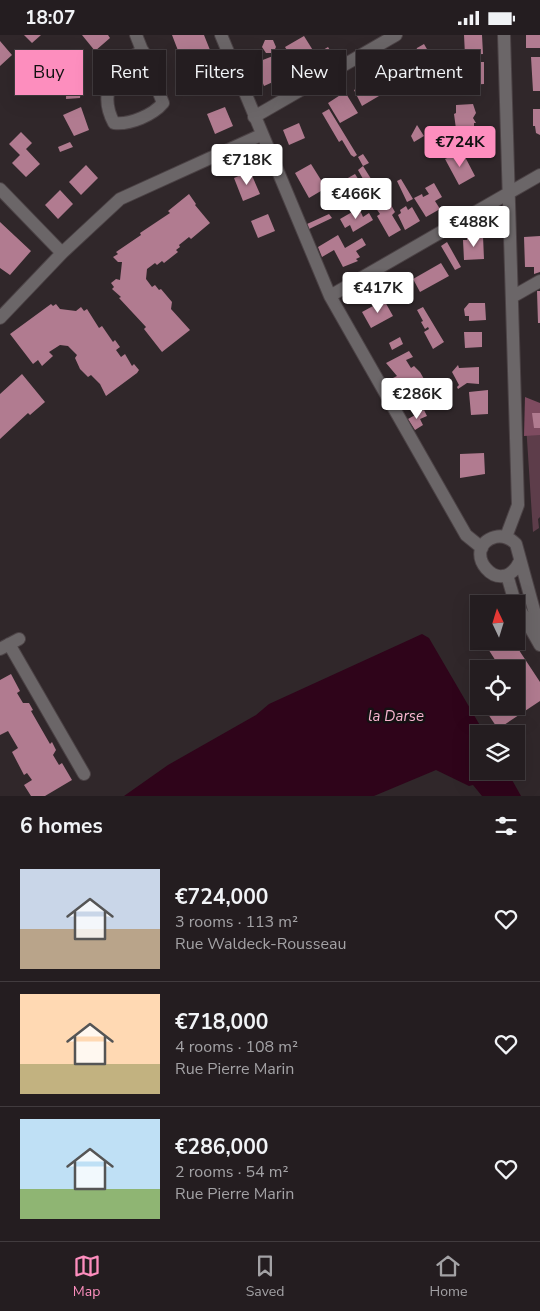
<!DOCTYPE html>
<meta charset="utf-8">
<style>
body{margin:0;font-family:"Nunito Sans",sans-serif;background:#302a2d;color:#f1f3f6;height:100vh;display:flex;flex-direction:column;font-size:19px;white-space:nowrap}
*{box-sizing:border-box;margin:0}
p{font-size:16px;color:#a3a2a5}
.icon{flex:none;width:28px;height:28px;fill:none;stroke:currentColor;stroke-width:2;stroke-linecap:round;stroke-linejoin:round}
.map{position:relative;height:761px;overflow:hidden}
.drawer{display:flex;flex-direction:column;background:#241d20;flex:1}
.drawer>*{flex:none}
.hud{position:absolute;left:15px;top:15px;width:510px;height:45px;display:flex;gap:10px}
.needle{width:32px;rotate:356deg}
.controls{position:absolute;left:470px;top:560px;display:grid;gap:10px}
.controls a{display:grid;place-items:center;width:55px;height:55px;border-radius:0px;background:#241d20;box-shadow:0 5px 20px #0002,0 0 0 1px #413b3e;font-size:25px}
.price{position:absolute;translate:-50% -42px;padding:0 11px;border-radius:5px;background:#fff;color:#222;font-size:16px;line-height:32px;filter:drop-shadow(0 1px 2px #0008)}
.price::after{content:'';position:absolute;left:50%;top:30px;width:15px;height:11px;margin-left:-8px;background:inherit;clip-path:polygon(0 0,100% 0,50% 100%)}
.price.active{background:#fd8ebe;color:#111}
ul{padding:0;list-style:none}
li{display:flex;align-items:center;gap:15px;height:125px;padding:0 20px}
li+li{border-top:1px solid #413b3e}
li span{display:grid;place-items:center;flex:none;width:140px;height:100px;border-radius:0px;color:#555}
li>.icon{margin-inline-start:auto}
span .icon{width:60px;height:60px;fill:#fffc;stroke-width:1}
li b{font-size:21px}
h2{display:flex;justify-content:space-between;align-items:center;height:60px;padding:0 20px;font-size:21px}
.pill{padding:0 18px;border-radius:0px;background:#241d20;box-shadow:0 5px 20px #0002,0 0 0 1px #413b3e;font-size:18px;line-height:45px}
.pill.active{background:#fd8ebe;color:#111}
.status{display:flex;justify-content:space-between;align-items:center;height:35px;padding:0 25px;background:#241d20;direction:ltr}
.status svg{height:14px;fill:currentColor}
.tabs{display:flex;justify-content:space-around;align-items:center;height:70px;border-top:1px solid #413b3e;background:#241d20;font-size:14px;color:#a3a2a5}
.tabs a{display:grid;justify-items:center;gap:2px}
.tabs .active{color:#fd8ebe}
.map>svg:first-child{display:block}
.green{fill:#5d3d4a}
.forest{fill:#7e4b60}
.water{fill:#2f041a}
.building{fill:#b17b90}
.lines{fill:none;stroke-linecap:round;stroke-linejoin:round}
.minor-casing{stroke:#4b4245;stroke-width:14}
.minor{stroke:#6b6668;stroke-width:12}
.labels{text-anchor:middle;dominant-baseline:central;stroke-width:5;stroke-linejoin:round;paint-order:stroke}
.water-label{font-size:15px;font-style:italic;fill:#f8b6d0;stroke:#151113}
</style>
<div class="status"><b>18:07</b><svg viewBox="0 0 49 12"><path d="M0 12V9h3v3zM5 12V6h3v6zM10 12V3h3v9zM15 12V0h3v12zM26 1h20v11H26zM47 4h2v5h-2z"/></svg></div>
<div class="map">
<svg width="540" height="761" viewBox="0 0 540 761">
<rect width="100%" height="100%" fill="#30272a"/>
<!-- green -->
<path class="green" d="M540,386V482L538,484L539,493L533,497L526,389Z"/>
<!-- forest -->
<path class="forest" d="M525,362L540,368V400L524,401Z"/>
<!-- water -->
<path class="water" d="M422,599L429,603L485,699H479V736H507L521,761H482L473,750L469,751L436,735L374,761H124L168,730L256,680L269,669Z"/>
<!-- building -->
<path class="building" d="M24,0H41L32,8Z
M82,0H108L110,3L95,16Z
M172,0H204L216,30L213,32L214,35L189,44Z
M464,0H482L483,19L465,20Z
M526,0H540V13H526Z
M304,1L314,17L295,28L285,12Z
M265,5H273L276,12L273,18H266L262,12Z
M0,6L12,20L0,31Z
M424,9L431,21L427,23L431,30L423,35L420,30L406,37L399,25L416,16L417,13Z
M328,12L335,23L330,26L323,15Z
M445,18L451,28L446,38L437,23Z
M273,21L282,43L264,51L255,28Z
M531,22H540V56H533Z
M465,27H484V49L466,50Z
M67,34L83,35L80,63L66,64Z
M370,46L379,61L362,71L354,55Z
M345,57L358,78L340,88L328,68Z
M473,69L476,78L473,83L476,88H474V94H456L454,79L456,78V70Z
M81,72L89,95L74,101L63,80Z
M225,72L233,91L215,99L207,79Z
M329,74L357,120L354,122L351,120L342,105L339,107L322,78Z
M533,74H540V100L536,98L535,91H533Z
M299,88L305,103L289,110L283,95Z
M417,90L424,101L414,107L411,101Z
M21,97L32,108L26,114L40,129L26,142L12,128L20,120L9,109Z
M70,107L73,112L60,117L58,112Z
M462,116L475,141L459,150L445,124Z
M363,119L369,128L363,131L358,122Z
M311,129L326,153L309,163L295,138Z
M86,130L98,143L81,160L69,147Z
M363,131L373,147L367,151L358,135Z
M250,136L260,159L243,166L234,143Z
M355,139L364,153L348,164L339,148Z
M401,144L413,164L407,167L397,146Z
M434,148L442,162L435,166L440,174L426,182L414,163L422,159L423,162L429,159L425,153Z
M60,155L73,169L58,184L45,170Z
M378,156L387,172L391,170L395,177L392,180L401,195L389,202L377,181L380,179L368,162Z
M189,159L196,169L195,170L210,188L191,204L189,202L179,210L180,212L176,215L178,217L164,228L162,226L157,230L155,228L147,234L146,244L152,252L155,250L159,255L161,254L172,267L171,274L190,295L162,317L144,294L146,292L119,263L121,262L112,254L114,252L111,248L116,244L120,245L122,227H118L113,222L118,219L116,217L141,200L140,198L170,178L168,176Z
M406,171L408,175L412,172L420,186L405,195L398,180L401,178L400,175Z
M359,173L363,182L369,178L373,185L353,197L350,190L345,193L340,184Z
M268,179L275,196L258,203L251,186Z
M329,179L332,183L309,194L307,189Z
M0,187L31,216L10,240L0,233Z
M338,200L345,213L362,203L366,210L356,216L360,222L356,224L358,226L343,232L334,215L322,222L318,212Z
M483,201L484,224L464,225L463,205H467V202Z
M540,201V237L534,239V232H525L524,202Z
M447,207L461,232L455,235L441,211Z
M441,228L449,241L420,257L413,244Z
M396,247L397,250L402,248L409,260V263L405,266L402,262L395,266L388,252Z
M537,256H540V288H538Z
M384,265L393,281L371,293L362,277Z
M469,268H485L486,285L469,286V281H465L464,274Z
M51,269L53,271L56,269L60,274L76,276L81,272L84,276L87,274L99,293L102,291L113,307L115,305L120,312L116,315L121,322L125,319L132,331L134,329L139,335L137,338L106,361L100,349L91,340L88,342L80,334L75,323L77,320L68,311L60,310L49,317L53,321L42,331L38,325L33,329L10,299Z
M423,272L444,307L433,314L424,297L429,294L428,292L425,294L421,287L423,286L417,275Z
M464,297H482V312L465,313Z
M400,302L403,309L392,315L389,308Z
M409,316L413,322L406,325L411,333L414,331L420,337L432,358L413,370L404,356L412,352L408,344L397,350L393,343L397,341L386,328Z
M458,330L459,333L479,332V349L467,348L458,354L457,352L459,350L452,337Z
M22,339L45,367L30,380L28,378L0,404V359Z
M488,355V379L471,380L469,357Z
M424,375L427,381L420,384L423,390L415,395L408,384Z
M532,378H540V393H534Z
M484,418L485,439L460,443V419Z
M483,606H513L540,647V666L498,694L484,673L516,671V634H501Z
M11,639L20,656L17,658L23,668H29L33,675L31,676L50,709L52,707L56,715L53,720L59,730L62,728L72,745L45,761H31L24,750L32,745L27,738L24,740L12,717L18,713L8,696L0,700V645Z"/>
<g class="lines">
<defs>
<path id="minor" d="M136,0L163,68C153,80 130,90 114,88C98,59 113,28 143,16
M221,0L330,261L466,500L482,513
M504,0L518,470L506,502
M254,82L396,0
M0,154L62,218
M330,261L540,140
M512,262L540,246
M0,283L62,218L120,164L261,100
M520,526C500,567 458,513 495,502C503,500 510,503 516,509L540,597
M507,540L514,564L540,610
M9,609L84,739
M0,614L19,604"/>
</defs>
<!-- minor casing -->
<use href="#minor" class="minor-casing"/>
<!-- minor -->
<use href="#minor" class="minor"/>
</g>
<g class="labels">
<!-- water labels -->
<g class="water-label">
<text x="396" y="681">la Darse</text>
</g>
</g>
</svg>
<div class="controls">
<a><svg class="needle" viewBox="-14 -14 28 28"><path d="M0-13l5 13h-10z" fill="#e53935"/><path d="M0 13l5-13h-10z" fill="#a3a2a5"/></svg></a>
<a><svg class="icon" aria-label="locate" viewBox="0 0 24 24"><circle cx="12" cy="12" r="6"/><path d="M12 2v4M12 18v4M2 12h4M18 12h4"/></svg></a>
<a><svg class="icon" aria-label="layers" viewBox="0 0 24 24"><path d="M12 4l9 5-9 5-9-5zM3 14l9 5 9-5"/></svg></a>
</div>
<b class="price active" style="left:460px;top:133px">€724K</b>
<b class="price" style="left:247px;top:151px">€718K</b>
<b class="price" style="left:356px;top:185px">€466K</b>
<b class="price" style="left:474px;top:213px">€488K</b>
<b class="price" style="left:378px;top:279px">€417K</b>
<b class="price" style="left:417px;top:385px">€286K</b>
<div class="hud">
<a class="pill active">Buy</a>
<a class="pill">Rent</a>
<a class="pill">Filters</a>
<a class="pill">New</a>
<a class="pill">Apartment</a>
</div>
</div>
<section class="drawer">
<h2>6 homes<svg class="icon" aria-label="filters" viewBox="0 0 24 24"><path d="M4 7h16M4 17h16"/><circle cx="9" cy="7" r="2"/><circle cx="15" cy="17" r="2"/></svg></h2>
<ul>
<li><span style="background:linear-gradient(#c9d6e8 60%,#b9a48a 0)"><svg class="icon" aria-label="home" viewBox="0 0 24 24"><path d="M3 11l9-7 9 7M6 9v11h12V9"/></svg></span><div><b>€724,000</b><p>3 rooms · 113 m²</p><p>Rue Waldeck-Rousseau</p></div><svg class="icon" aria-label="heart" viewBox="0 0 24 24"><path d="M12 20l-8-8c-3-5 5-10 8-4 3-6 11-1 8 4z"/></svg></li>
<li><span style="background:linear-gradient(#ffd9b3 70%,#c2b280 0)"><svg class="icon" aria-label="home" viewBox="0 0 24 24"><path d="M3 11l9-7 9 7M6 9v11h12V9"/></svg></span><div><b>€718,000</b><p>4 rooms · 108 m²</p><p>Rue Pierre Marin</p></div><svg class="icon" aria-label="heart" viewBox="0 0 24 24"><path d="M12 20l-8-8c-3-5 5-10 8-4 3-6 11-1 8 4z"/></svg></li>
<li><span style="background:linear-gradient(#bfe0f5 70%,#8fb573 0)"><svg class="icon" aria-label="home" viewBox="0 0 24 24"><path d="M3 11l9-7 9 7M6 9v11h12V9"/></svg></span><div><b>€286,000</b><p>2 rooms · 54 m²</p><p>Rue Pierre Marin</p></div><svg class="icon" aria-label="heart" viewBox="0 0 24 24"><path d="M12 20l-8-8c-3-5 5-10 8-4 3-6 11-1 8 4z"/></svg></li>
</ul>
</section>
<nav class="tabs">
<a class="active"><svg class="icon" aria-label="map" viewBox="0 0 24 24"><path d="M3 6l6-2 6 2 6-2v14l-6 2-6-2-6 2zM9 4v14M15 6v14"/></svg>Map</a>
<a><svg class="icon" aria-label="saved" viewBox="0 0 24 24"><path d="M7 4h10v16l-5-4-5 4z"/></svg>Saved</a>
<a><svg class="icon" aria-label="home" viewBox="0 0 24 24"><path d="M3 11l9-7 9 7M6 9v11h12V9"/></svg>Home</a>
</nav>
